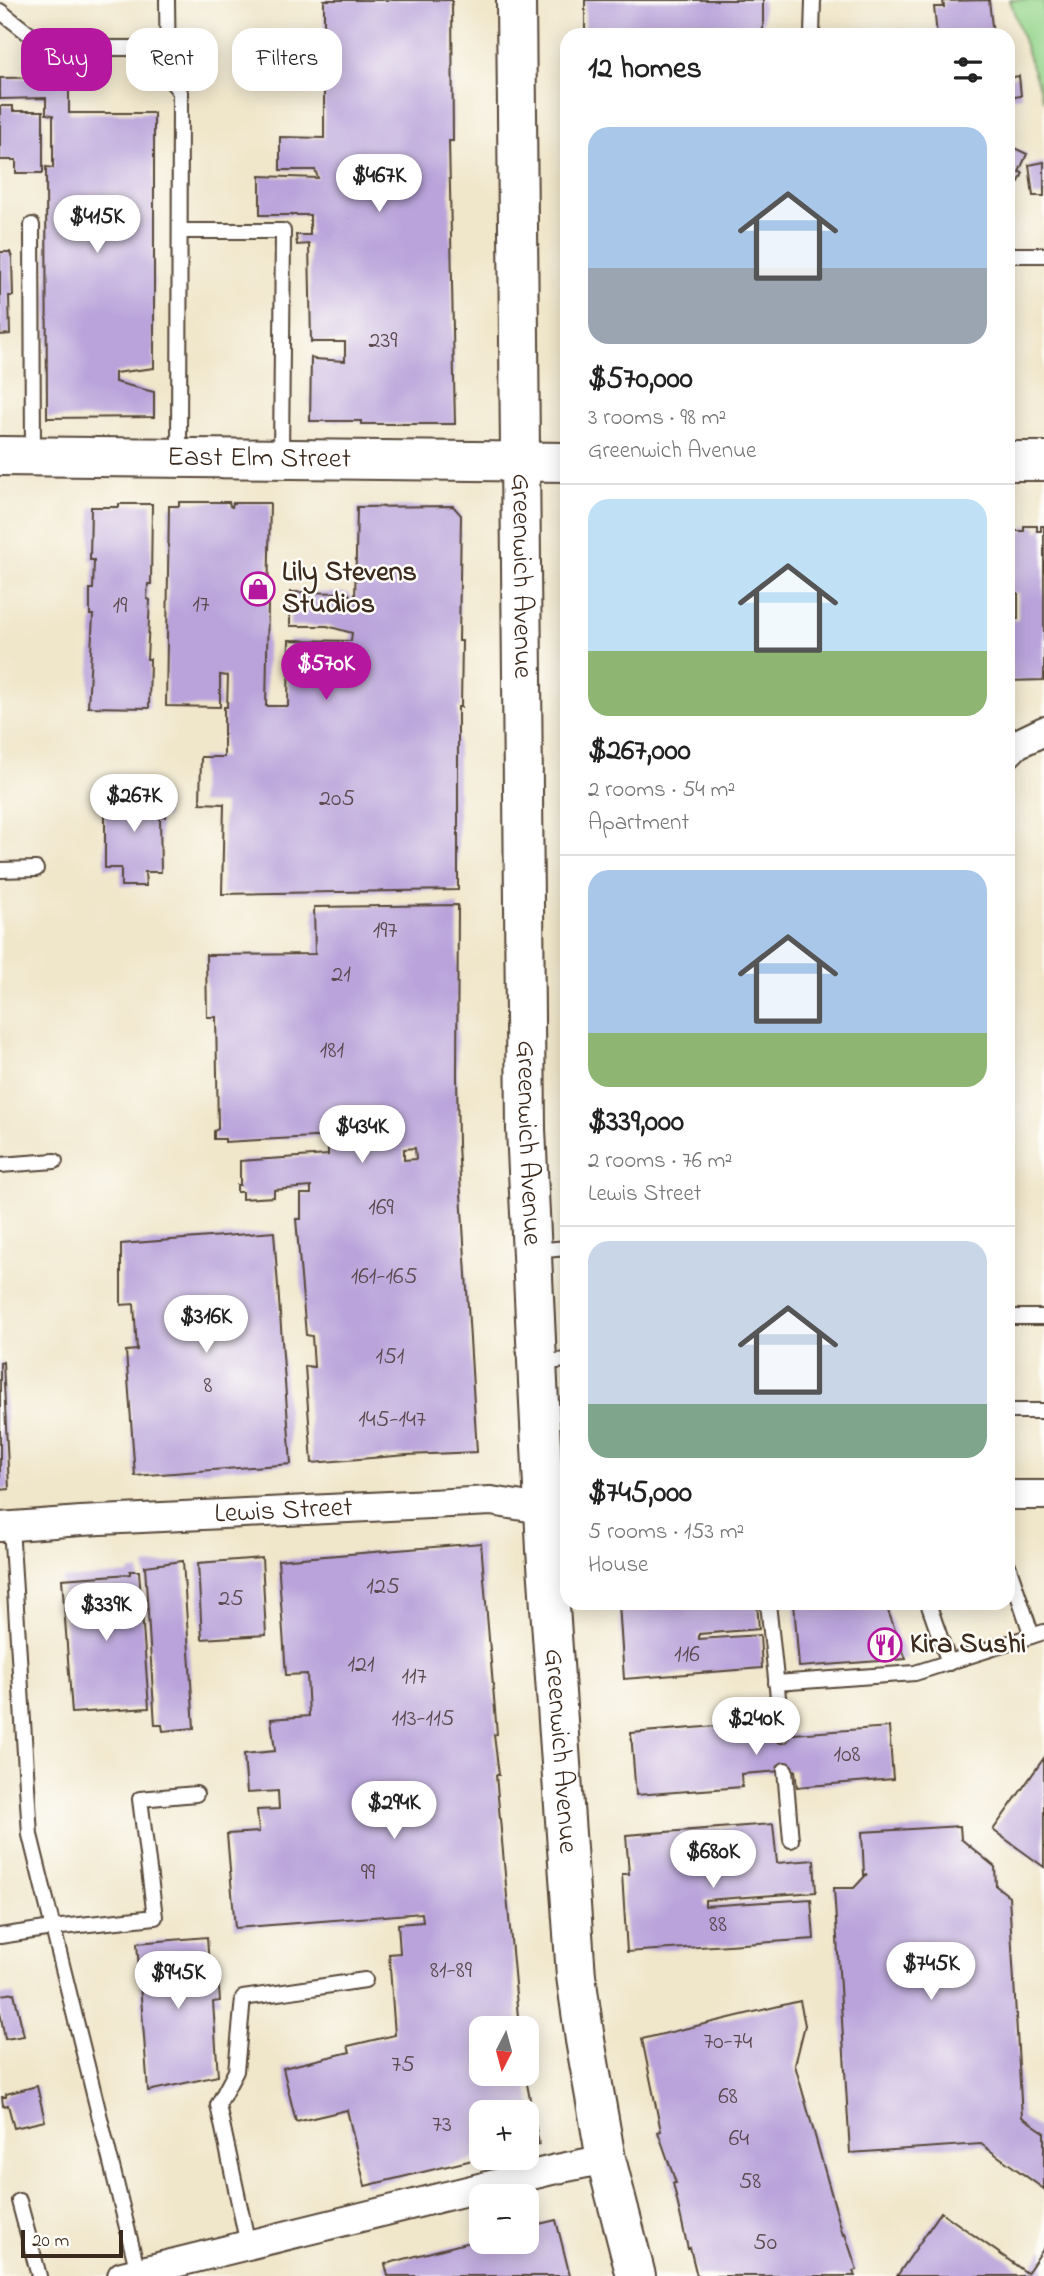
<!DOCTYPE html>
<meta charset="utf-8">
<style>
body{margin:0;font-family:"Indie Flower",sans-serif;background:#f6f6f6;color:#222;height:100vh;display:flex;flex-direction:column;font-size:26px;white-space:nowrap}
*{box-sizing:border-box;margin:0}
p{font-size:23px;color:#767676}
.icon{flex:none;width:38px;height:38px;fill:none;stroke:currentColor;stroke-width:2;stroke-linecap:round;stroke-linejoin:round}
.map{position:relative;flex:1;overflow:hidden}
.sheet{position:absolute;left:560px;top:28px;width:455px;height:1582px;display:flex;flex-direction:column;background:#fff;border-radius:21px;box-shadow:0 4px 18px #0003}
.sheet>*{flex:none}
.hud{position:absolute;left:21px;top:28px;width:434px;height:63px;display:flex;gap:14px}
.needle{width:46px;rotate:186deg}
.tools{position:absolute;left:469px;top:2016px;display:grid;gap:14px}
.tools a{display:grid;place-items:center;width:70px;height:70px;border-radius:14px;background:#fff;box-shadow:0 4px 18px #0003;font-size:35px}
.scale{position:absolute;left:21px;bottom:18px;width:102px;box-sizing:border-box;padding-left:7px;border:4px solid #3b2a1e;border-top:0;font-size:19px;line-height:24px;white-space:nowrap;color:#3b2a1e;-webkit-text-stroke:5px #fdfcf7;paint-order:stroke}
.price{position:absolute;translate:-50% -60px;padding:0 16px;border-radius:24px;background:#fff;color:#222;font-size:23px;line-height:46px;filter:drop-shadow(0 2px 4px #0008)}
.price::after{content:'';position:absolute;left:50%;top:42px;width:21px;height:16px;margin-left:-10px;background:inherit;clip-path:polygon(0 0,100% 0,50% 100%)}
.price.active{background:#b5179e;color:#fff}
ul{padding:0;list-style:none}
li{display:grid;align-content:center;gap:14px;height:371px;padding:0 28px}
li+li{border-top:2px solid #e0e0e0}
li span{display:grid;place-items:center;height:217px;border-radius:21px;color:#555}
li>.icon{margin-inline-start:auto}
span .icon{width:126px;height:126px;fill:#fffc;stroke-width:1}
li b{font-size:30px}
h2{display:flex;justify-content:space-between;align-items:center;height:84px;padding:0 28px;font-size:30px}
.tag{padding:0 24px;border-radius:21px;background:#fff;box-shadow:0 4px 18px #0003;font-size:24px;line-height:63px}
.tag.active{background:#b5179e;color:#fff}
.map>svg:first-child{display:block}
.green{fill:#95d58c;stroke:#688055;stroke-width:2}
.building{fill:#b9a3da;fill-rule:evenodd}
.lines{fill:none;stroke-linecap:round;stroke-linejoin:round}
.lane-casing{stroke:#564638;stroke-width:18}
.street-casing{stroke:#564638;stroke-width:32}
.secondary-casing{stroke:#564638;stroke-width:42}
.lane{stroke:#fff;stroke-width:14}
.street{stroke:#fff;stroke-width:28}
.secondary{stroke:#fff;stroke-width:38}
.labels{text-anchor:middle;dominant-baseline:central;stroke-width:5;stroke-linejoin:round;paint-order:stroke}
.number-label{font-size:24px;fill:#5a484d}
.street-label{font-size:28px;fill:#3b2a1e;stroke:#fdfcf7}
.poi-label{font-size:28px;font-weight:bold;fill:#3b2a1e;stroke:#fdfcf7;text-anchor:start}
</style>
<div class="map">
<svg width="1044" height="2276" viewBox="0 0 1044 2276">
<rect width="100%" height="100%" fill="#fdfcf7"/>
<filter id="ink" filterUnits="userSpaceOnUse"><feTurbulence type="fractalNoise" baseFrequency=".0143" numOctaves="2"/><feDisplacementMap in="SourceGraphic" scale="14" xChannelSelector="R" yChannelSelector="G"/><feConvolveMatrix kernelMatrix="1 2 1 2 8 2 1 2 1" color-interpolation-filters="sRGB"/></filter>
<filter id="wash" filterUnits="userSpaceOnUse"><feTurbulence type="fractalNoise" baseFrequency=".00686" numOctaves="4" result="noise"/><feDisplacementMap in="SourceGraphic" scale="28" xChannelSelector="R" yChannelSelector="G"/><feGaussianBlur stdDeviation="1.57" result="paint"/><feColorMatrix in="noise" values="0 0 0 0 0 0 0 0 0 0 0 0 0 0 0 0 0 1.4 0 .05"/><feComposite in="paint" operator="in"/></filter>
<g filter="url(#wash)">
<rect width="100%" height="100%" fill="#f0e6ca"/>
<!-- green -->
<path class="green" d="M1010,0H1044V100H1043Z"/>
<g id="blocks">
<!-- building -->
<path class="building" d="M324,0H452L453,141H449L455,424H361V421H310L311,357L314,359L345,361V342H311L309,244L297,245L296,235H310V215H260V176L318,178L315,170H280V137L324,138Z
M585,0H763V35H585Z
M989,0L993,35H937L934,7H944L943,1Z
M1019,76L1021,96L1008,98V78Z
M69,77V113H154V368L115,373V382L154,392V417L47,418L46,167L53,168V115L46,114V98L0,99V78Z
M0,106H13V111H43V173H16V160H0Z
M1008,145L1027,154L1019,172L1023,173L1019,182L1015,180L1008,196Z
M1044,162V196H1033L1029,165Z
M0,252H10L12,258L13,296H9L10,334L0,335Z
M179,502H229L230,506L232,507L233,503H270L266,706H288L289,640L351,641L352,633L327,626H290V592L348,593L355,601L357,507L453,506L461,515L459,641H462L461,707H458V890L222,894L224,804L200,803L201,757H224V707H227L228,676L220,675V707L166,706L169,506H179Z
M119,504H152L151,584H148L147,599L150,600L147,659H150L149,708L88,707L93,615H90V589H93L94,560H90L91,507H119Z
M1024,526H1037V531H1041V526H1044V680L1008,681V620L1018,619V593H1008V531H1024Z
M112,786H128V792H160V797H166V817H160L161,872H145L146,886H121V868H105V793H113Z
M458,905L457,1076L458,1145L477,1452L407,1455L312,1463L305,1366L314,1367L312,1336L306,1335L296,1219H301V1194H311V1187L274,1190V1197L242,1199V1192H237V1185H240V1161L328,1155V1142H332L331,1136L225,1142V1139H214V1131L218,1129L216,1017H207L206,955L315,954L314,907ZM415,1148L416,1159L404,1160V1149Z
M274,1232L291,1464L135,1476L126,1351L137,1350L134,1304L121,1305V1244Z
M3,1362L9,1489L0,1490V1363Z
M481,1543L497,1734L494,1735L499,1775H496L519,2028H481V2074H525L539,2144L527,2147V2112H481V2158L365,2186L347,2110L296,2122L283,2068L350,2052L348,2046L395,2035L389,1954L400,1953L398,1924L423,1922L422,1913L235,1928L227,1834L259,1832L257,1810L279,1809L278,1791L247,1793L244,1754L275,1751L271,1719L309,1716L307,1674L286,1675L278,1560Z
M262,1558L266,1635L202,1639L198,1563Z
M183,1561L194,1728L163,1731L162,1725H155L145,1566Z
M130,1571H139L149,1708L72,1713L62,1579L130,1574Z
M619,1603H757L759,1629L699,1634V1639L760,1635L762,1668L624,1679Z
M794,1603H885L906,1659L799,1667Z
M766,1722L767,1736L889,1727L893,1779L797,1787L795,1770L741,1774L742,1787L636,1795L631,1733Z
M1044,1758V1867L993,1830Z
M773,1824L777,1863L814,1860L816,1892L705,1900V1906L811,1899L814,1939L627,1952L622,1874H629L626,1835Z
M960,1826L961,1839L995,1867L996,1886L1009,1896L1022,2117L1044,2132V2189L981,2144L850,2153L834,1888H854L867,1874L864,1875L862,1832Z
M207,1937L209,1966L217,1965L220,2001L213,2002L218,2076L148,2091L137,1943Z
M14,1993L24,2036L5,2039L0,2012V1995Z
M800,2001L805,2025L795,2065L843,2235L845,2234L857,2270L853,2271L855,2276H697L690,2248L688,2249L673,2183H676L658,2132L661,2131L642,2039Z
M37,2086L45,2121L14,2128L8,2105L3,2106L2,2097H6V2094Z
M941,2212L1027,2273L1044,2248V2276H897Z
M556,2220L570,2276H388L385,2264L481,2239V2242H527V2227Z"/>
</g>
</g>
<g filter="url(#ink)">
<use href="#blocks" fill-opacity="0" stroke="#564638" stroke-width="2"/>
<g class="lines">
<defs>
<path id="lane" d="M167,0L168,76
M0,11L47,48H146L180,92L179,458
M812,35L813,0
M32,225L33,455
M180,231H283L281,458
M1008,255H1044
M0,870L36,869
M0,1165L55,1161
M534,1251L567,1248
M1008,1317H1044
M537,1363L567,1360
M1008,1411H1044
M11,1526L30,1835L138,2272
M1008,1565L1032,1636
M768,1603L782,1735
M928,1603L949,1663
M776,1683L915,1673L1044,1632
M785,1770L791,1840
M0,1936L52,1928L155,1917L140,1799L196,1794
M19,2201L39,2276
M248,2245L218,2105L236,2071L243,1998L365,1980"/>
<g id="street">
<path d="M1008,753L1017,744L1044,731"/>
<path d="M1008,1495H1044"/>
<path id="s1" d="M0,1527L81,1521L491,1501L567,1513"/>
<path d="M122,2276L552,2170L606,2159"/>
</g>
<g id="secondary">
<path id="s2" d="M516,0L526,1129L546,1550L576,1976L585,2040L606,2159L636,2276"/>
<path id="s3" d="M0,456L567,462"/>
<path d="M1008,461H1044"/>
</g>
</defs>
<!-- lane casing -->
<use href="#lane" class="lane-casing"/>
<!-- street casing -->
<use href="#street" class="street-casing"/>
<!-- secondary casing -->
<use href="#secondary" class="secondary-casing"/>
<!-- lane -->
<use href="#lane" class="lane"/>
<!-- street -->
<use href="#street" class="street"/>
<!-- secondary -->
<use href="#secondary" class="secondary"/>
</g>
</g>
<!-- icons -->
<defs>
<symbol id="shop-ring" viewBox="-11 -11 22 22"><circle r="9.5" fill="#fdfcf7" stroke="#b5179e" stroke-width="1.5"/><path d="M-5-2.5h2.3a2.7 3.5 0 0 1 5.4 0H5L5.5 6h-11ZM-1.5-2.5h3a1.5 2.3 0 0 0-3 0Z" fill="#b5179e"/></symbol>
<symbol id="restaurant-ring" viewBox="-11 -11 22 22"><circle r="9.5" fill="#fdfcf7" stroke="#b5179e" stroke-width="1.5"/><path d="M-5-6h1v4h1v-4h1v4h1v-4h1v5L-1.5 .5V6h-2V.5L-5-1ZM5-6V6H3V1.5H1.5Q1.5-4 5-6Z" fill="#b5179e"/></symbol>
</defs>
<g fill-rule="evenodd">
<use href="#shop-ring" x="239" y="570" width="38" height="38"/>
<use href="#restaurant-ring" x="866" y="1626" width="38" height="38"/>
</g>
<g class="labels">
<!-- number labels -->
<g class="number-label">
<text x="383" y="341">239</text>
<text x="201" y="605">17</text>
<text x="120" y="606">19</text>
<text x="337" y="799">205</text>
<text x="385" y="931">197</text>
<text x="341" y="975">21</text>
<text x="332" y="1051">181</text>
<text x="381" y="1208">169</text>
<text x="384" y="1277">161-165</text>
<text x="390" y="1357">151</text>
<text x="208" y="1386">8</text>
<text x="392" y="1420">145-147</text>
<text x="383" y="1587">125</text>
<text x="231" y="1599">25</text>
<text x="687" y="1655">116</text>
<text x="361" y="1665">121</text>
<text x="414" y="1677">117</text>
<text x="423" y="1719">113-115</text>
<text x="847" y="1755">108</text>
<text x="368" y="1873">99</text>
<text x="718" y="1925">88</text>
<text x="451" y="1971">81-89</text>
<text x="728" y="2042">70-74</text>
<text x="403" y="2065">75</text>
<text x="728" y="2097">68</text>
<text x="442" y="2125">73</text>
<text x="739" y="2139">64</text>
<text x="750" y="2182">58</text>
<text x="765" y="2243">50</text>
</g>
<!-- street labels -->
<g class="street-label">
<text stroke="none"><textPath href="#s3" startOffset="259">East Elm Street</textPath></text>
<text stroke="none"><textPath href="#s2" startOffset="576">Greenwich Avenue</textPath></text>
<text stroke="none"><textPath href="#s2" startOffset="1143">Greenwich Avenue</textPath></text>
<text stroke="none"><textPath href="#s1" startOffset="284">Lewis Street</textPath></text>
<text stroke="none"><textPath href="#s2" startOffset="1752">Greenwich Avenue</textPath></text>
</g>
<!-- poi labels -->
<g class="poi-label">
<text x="282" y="573">Lily Stevens<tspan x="282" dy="32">Studios</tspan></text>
<text x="910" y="1645">Kira Sushi</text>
</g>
</g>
</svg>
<div class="tools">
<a><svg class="needle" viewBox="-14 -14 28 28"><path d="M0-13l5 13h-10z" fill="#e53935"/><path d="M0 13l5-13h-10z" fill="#767676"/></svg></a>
<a>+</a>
<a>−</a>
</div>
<div class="scale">20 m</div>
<b class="price" style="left:379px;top:214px">$467K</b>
<b class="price" style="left:97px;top:255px">$415K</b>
<b class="price active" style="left:326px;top:702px">$570K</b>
<b class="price" style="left:134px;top:834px">$267K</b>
<b class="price" style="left:362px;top:1165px">$434K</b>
<b class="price" style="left:206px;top:1355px">$316K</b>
<b class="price" style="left:106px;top:1643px">$339K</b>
<b class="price" style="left:756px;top:1757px">$240K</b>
<b class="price" style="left:394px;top:1841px">$294K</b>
<b class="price" style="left:713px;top:1890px">$680K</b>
<b class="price" style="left:931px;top:2002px">$745K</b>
<b class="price" style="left:178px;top:2011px">$945K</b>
<div class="hud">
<a class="tag active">Buy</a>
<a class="tag">Rent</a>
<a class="tag">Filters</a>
</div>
<section class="sheet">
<h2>12 homes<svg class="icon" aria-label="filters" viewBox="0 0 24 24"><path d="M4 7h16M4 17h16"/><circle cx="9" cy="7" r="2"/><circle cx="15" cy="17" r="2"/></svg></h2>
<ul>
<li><span style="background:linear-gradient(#a9c7e8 65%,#9aa5b1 0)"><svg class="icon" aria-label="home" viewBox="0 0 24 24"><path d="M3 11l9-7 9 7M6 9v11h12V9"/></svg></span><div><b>$570,000</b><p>3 rooms · 98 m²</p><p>Greenwich Avenue</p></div></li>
<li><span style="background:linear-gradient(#bfe0f5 70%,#8fb573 0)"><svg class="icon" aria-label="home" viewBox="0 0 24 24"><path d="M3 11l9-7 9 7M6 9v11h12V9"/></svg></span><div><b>$267,000</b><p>2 rooms · 54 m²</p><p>Apartment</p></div></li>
<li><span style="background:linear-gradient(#a9c7e8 75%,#8fb573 0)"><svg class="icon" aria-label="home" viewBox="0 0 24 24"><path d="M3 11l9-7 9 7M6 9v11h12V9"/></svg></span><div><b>$339,000</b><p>2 rooms · 76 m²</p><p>Lewis Street</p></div></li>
<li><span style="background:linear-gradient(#c9d6e8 75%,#7fa58c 0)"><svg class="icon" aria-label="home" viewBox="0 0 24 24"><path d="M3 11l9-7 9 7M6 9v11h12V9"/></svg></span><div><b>$745,000</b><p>5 rooms · 153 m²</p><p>House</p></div></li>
</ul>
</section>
</div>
